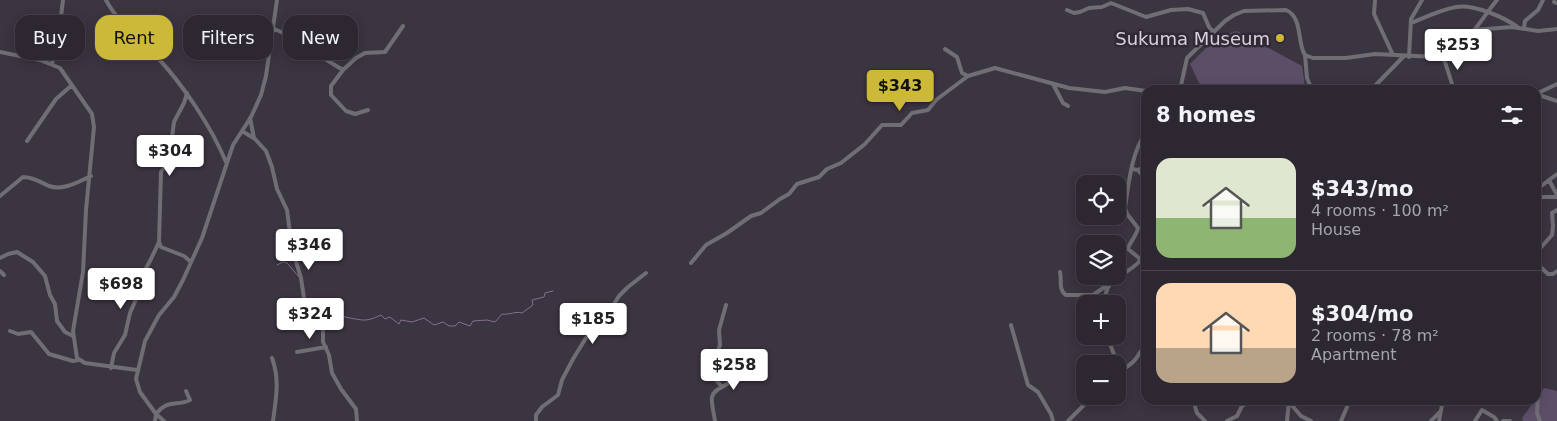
<!DOCTYPE html>
<meta charset="utf-8">
<style>
body{margin:0;font-family:"DejaVu Sans",sans-serif;background:#38333d;color:#f1f3f6;height:100vh;display:flex;flex-direction:column;font-size:19px;white-space:nowrap}
*{box-sizing:border-box;margin:0}
p{font-size:16px;color:#a6a5ab}
.icon{flex:none;width:28px;height:28px;fill:none;stroke:currentColor;stroke-width:2;stroke-linecap:round;stroke-linejoin:round}
.map{position:relative;flex:1;overflow:hidden}
.sheet{position:absolute;left:1141px;top:85px;width:400px;height:320px;display:flex;flex-direction:column;background:#2c2731;border-radius:15px;box-shadow:0 2px 12px #0003,0 0 0 1px #48444d}
.sheet>*{flex:none}
.top-card{position:absolute;left:15px;top:15px;width:475px;height:45px;display:flex;gap:10px}
.controls{position:absolute;left:1076px;top:175px;display:grid;gap:10px}
.controls a{display:grid;place-items:center;width:50px;height:50px;border-radius:10px;background:#2c2731;box-shadow:0 2px 12px #0003,0 0 0 1px #48444d;font-size:25px}
.price{position:absolute;translate:-50% -42px;padding:0 11px;border-radius:5px;background:#fff;color:#222;font-size:16px;line-height:32px;filter:drop-shadow(0 1px 2px #0008)}
.price::after{content:'';position:absolute;left:50%;top:30px;width:15px;height:11px;margin-left:-8px;background:inherit;clip-path:polygon(0 0,100% 0,50% 100%)}
.price.on{background:#cdb938;color:#111}
ul{padding:0;list-style:none}
li{display:flex;align-items:center;gap:15px;height:125px;padding:0 15px}
li+li{border-top:1px solid #48444d}
li span{display:grid;place-items:center;flex:none;width:140px;height:100px;border-radius:15px;color:#555}
li>.icon{margin-inline-start:auto}
span .icon{width:60px;height:60px;fill:#fffc;stroke-width:1}
li b{font-size:21px}
h2{display:flex;justify-content:space-between;align-items:center;height:60px;padding:0 15px;font-size:21px}
.tag{padding:0 18px;border-radius:15px;background:#2c2731;box-shadow:0 2px 12px #0003,0 0 0 1px #48444d;font-size:18px;line-height:45px}
.tag.on{background:#cdb938;color:#111}
.map>svg:first-child{display:block}
.green{fill:#5d4e68}
.lines{fill:none;stroke-linecap:round;stroke-linejoin:round}
.stream{stroke:#837091;stroke-width:1}
.minor{stroke:#716d74;stroke-width:4}
.poi-dot{fill:#cdb938;stroke:#312a36;stroke-width:2}
.labels{text-anchor:middle;dominant-baseline:central;stroke-width:5;stroke-linejoin:round;paint-order:stroke}
.poi-label{font-size:18px;fill:#d6d1da;stroke:#312a36;text-anchor:end}
</style>
<div class="map">
<svg width="1557" height="421" viewBox="0 0 1557 421">
<rect width="100%" height="100%" fill="#3b3441"/>
<!-- green -->
<path class="green" d="M1237,31L1302,66L1305,86L1307,90H1199L1201,87L1190,64L1217,37Z
M1544,388L1557,391V421H1523L1522,418Z"/>
<g class="lines">
<!-- stream -->
<path class="stream" d="M277,265L283,262L287,263L299,277
M305,298L309,301L310,307C316,310 358,321 365,320C371,320 376,317 381,315L385,319L390,317L399,324L401,320L412,322L424,318L434,325L443,322L449,326H455L459,322L470,326L473,321L487,320L495,322L502,314C510,315 515,311 522,313L533,305L532,300L544,297L545,293L553,291"/>
<!-- minor -->
<path class="minor" d="M106,0C118,23 139,38 157,57C183,85 211,126 226,162
M1375,0L1374,14L1393,55
M1554,2L1557,3
M1067,10L1074,13L1080,12L1089,8L1102,7L1111,3L1146,17L1171,10L1188,9L1203,13L1209,27L1214,33
M1411,23C1426,17 1440,10 1456,7C1474,4 1504,17 1519,28
M272,28L302,41L315,53L343,70
M1524,28L1525,21L1538,10L1543,0
M1474,30L1512,27L1538,31L1557,29
M945,49L957,57L962,73L968,76
M0,52L40,60L60,68L92,114L94,127L86,210L83,272L73,331L77,358L85,363L137,370
M1305,55L1307,78L1312,90
M1443,56L1454,90
M1409,57L1411,19L1422,0
M52,64L59,33L63,0
M1053,84L1063,103L1068,106
M1454,89H1474L1488,87L1518,90
M1180,90L1187,58L1225,21L1234,15L1244,11L1286,10C1301,16 1298,38 1303,51L1305,55L1313,58H1346L1375,54L1437,57C1465,52 1480,20 1497,0
M1371,90L1403,57
M1536,94L1557,84
M1536,94L1557,101
M368,110L355,114L346,111L331,95V86L343,70L356,58L365,53L385,52L403,26
M250,118L254,138
M242,131L255,139L266,151L272,167L277,189L287,210L292,248L301,278L305,305L309,313L323,325V342L329,355L332,373L341,389L356,409L357,421
M27,141L56,99L72,85
M1132,169L1138,170L1146,166
M1138,170L1146,180
M1549,180L1557,195
M1536,190L1557,174
M0,196L23,177C33,177 40,182 49,186C63,191 78,182 91,176
M1536,197H1557
M159,242L161,247L184,256L191,262
M1536,253L1552,235L1553,226L1552,213L1557,210
M0,258L8,254L17,252L33,262L45,276L50,295L55,304L57,321L65,332L73,336
M1139,262L1146,259
M691,263L706,245L727,233L751,216L761,213L780,199L789,194L797,184L819,177L827,169L841,163L865,144L882,125H901L912,113L928,110L936,100L968,76L995,68L1069,88L1105,92L1125,88L1146,91
M1536,263L1548,274H1553L1557,271
M0,271L4,275
M1060,272C1062,280 1058,290 1066,295H1093L1106,286
M1105,304C1104,276 1124,278 1140,261L1139,258L1128,249C1129,243 1136,237 1138,228L1127,214L1125,208C1128,188 1132,148 1146,134
M1011,325L1028,385L1038,392L1051,414L1053,421
M10,331L18,334L31,332L49,354L73,361L79,360
M1107,336L1118,365L1122,370
M297,352L326,347
M272,358C280,380 276,398 273,421
M111,368L114,353L125,335L130,313L137,297L144,272L151,259L159,242L161,172L169,160L174,122L184,103L187,93
M1118,375C1122,369 1128,367 1134,361C1139,356 1140,350 1146,345
M1536,379L1538,392L1537,413L1540,421
M722,387L713,376L711,370L720,345L719,330L726,305
M1188,400L1194,403L1197,413L1205,421
M1289,402L1301,416L1311,421
M155,421L156,414L140,392L136,379L145,341L159,315L174,297L183,280L202,238L233,145L251,117L261,95L266,76L277,0
M164,421L156,414C169,398 177,407 190,400L186,391
M536,421V415L542,407L558,395L562,380L573,359L586,338L598,330L619,296L628,287L646,273
M715,421C714,413 711,404 712,397C714,389 722,388 727,384C736,378 743,368 744,357
M1068,421L1093,396
M1227,421L1237,416L1242,406L1253,400
M1287,421L1289,401
M1341,421L1350,400
M1431,421L1440,412
M1439,421L1443,400
M1475,421L1482,410L1494,417L1497,421
M1503,421H1510"/>
</g>
<!-- markers -->
<circle class="poi-dot" cx="1280" cy="38" r="5"/>
<g class="labels">
<!-- poi labels -->
<g class="poi-label">
<text x="1270" y="38">Sukuma Museum</text>
</g>
</g>
</svg>
<div class="controls">
<a><svg class="icon" aria-label="locate" viewBox="0 0 24 24"><circle cx="12" cy="12" r="6"/><path d="M12 2v4M12 18v4M2 12h4M18 12h4"/></svg></a>
<a><svg class="icon" aria-label="layers" viewBox="0 0 24 24"><path d="M12 4l9 5-9 5-9-5zM3 14l9 5 9-5"/></svg></a>
<a>+</a>
<a>−</a>
</div>
<b class="price" style="left:1458px;top:71px">$253</b>
<b class="price on" style="left:900px;top:112px">$343</b>
<b class="price" style="left:170px;top:177px">$304</b>
<b class="price" style="left:309px;top:271px">$346</b>
<b class="price" style="left:121px;top:310px">$698</b>
<b class="price" style="left:310px;top:340px">$324</b>
<b class="price" style="left:593px;top:345px">$185</b>
<b class="price" style="left:734px;top:391px">$258</b>
<div class="top-card">
<a class="tag">Buy</a>
<a class="tag on">Rent</a>
<a class="tag">Filters</a>
<a class="tag">New</a>
</div>
<section class="sheet">
<h2>8 homes<svg class="icon" aria-label="filters" viewBox="0 0 24 24"><path d="M4 7h16M4 17h16"/><circle cx="9" cy="7" r="2"/><circle cx="15" cy="17" r="2"/></svg></h2>
<ul>
<li><span style="background:linear-gradient(#dfe7d0 60%,#8fb573 0)"><svg class="icon" aria-label="home" viewBox="0 0 24 24"><path d="M3 11l9-7 9 7M6 9v11h12V9"/></svg></span><div><b>$343/mo</b><p>4 rooms · 100 m²</p><p>House</p></div></li>
<li><span style="background:linear-gradient(#ffd9b3 65%,#b9a48a 0)"><svg class="icon" aria-label="home" viewBox="0 0 24 24"><path d="M3 11l9-7 9 7M6 9v11h12V9"/></svg></span><div><b>$304/mo</b><p>2 rooms · 78 m²</p><p>Apartment</p></div></li>
</ul>
</section>
</div>
